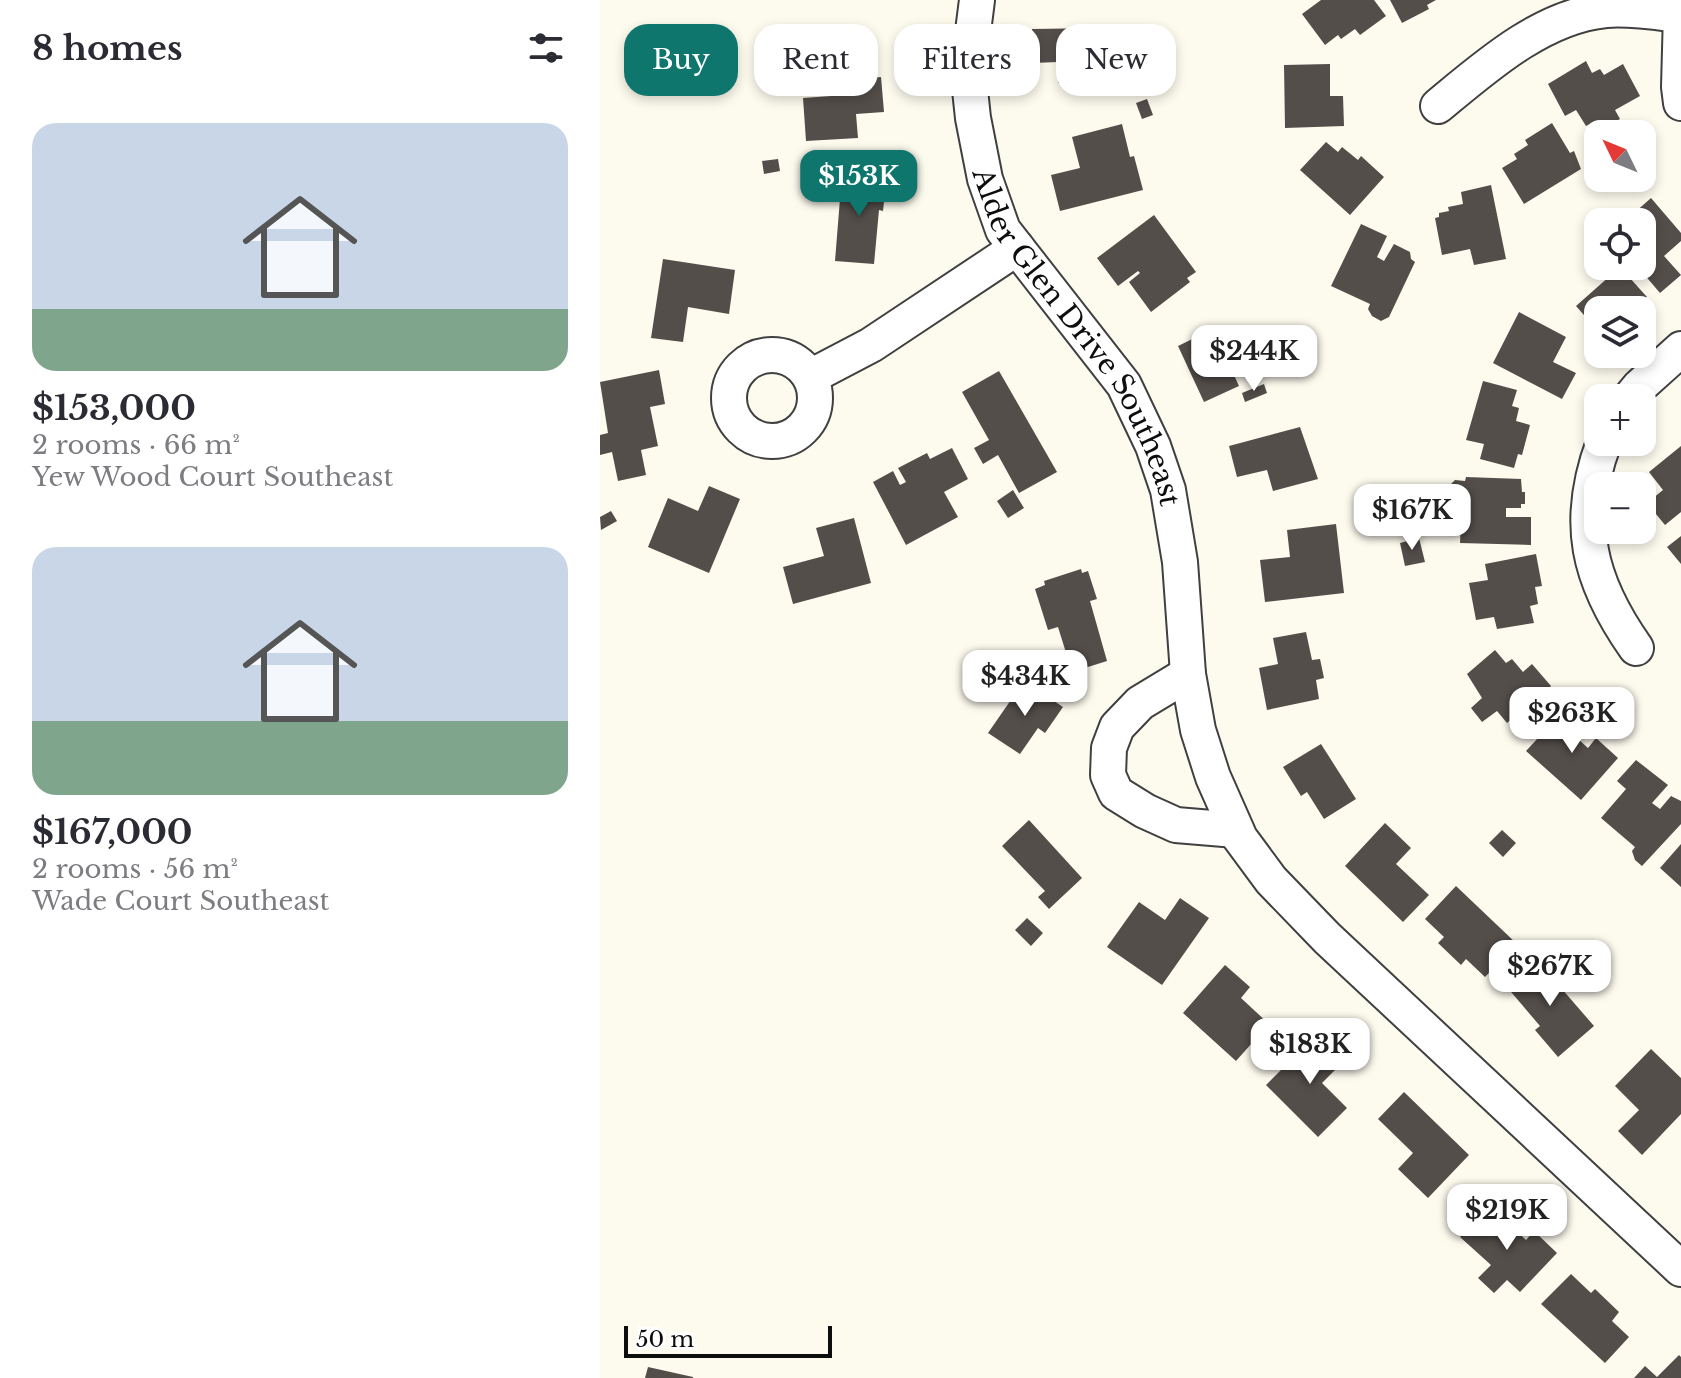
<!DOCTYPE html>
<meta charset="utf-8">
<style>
body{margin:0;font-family:"Libre Baskerville",serif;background:#f2f2f3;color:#2b2b33;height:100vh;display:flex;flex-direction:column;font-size:30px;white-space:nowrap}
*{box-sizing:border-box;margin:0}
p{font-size:26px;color:#7c7c81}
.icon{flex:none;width:44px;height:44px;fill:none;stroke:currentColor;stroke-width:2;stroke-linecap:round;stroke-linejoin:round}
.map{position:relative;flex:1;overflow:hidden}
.drawer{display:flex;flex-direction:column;background:#fff;width:600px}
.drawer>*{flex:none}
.top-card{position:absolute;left:24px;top:24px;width:760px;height:72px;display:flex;gap:16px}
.needle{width:52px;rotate:313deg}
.buttons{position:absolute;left:984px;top:120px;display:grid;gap:16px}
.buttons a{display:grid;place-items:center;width:72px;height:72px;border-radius:16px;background:#fff;box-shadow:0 4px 12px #0003;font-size:40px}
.scale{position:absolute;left:24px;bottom:20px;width:208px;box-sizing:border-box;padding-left:8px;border:4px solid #0d0d0d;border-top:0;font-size:22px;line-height:28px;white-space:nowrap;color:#0d0d0d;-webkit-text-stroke:6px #fff;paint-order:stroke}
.price{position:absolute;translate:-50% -68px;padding:0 18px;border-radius:16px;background:#fff;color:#222;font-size:26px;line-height:52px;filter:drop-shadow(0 2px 4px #0008)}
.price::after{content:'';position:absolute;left:50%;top:48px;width:24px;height:18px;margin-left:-12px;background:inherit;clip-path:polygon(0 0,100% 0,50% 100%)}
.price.on{background:#0f766e;color:#fff}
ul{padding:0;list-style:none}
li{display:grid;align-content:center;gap:16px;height:424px;padding:0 32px}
li span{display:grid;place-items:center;height:248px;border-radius:24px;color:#555}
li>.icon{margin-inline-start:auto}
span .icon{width:144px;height:144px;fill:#fffc;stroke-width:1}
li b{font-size:34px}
h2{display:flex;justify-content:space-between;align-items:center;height:96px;padding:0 32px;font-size:34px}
.tag{padding:0 28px;border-radius:24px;background:#fff;box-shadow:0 4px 12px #0003;font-size:28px;line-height:72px}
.tag.on{background:#0f766e;color:#fff}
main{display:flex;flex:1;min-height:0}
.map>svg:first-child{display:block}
.building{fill:#544e4a}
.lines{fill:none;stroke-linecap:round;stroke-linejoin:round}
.street-casing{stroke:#404040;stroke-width:38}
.street{stroke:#fff;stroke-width:34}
.labels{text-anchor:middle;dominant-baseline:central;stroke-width:8;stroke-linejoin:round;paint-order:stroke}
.street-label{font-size:28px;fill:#0d0d0d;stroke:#fff}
</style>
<main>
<section class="drawer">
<h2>8 homes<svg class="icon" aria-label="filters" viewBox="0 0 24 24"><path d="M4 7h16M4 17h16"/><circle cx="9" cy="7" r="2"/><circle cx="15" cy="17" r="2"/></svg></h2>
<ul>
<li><span style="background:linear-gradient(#c9d6e8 75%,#7fa58c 0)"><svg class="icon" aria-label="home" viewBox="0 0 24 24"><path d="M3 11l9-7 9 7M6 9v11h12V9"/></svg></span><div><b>$153,000</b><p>2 rooms · 66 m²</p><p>Yew Wood Court Southeast</p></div></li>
<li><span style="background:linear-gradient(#c9d6e8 70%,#7fa58c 0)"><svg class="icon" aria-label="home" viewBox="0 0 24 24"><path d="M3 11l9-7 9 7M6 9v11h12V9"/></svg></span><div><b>$167,000</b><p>2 rooms · 56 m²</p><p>Wade Court Southeast</p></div></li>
</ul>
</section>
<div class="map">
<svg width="1081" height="1378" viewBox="0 0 1081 1378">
<rect width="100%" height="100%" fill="#fdfaee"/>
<!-- building -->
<path class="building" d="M721,0H774L786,16L760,35L755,29L741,39L738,35L725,45L702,14Z
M790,0H836L827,5L829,9L802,23Z
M500,28L501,83H458V62L433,63L432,29Z
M986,61L992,73L1000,69L1004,75L1023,64L1040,96L1015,110L1020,119L1001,130L996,121L986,126L976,110L965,116L948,84Z
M730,64V96H743L744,126L685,128L684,65Z
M541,75H558V91L540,90Z
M281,77L284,112L256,114L258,138L206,141L203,98L245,95L243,80Z
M547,99L553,115L542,119L536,103Z
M952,123L970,153L974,151L981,169L924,204L902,168L917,159L914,154L928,145L925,140Z
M522,124L530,157L534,156L543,190L460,211L451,175L480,168L472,137Z
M726,142L738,152L742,147L758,160L761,156L784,177L750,215L700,170Z
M178,159L180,171L164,174L162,161Z
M242,174L280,177V182L286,183L283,211L279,210L274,264L235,261Z
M891,185L906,259L874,265L870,249L842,255L835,218L839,217V213L849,211L848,207L863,204L861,192Z
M1051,198L1081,233V241L1064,256L1081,275L1060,293L1037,266H1042V222H1024Z
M554,215L596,272L587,278L590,282L551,312L529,282L540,273L538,271L518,286L497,258Z
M761,224L787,236L777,257L784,261L794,244L810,252L811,259L815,262L789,317L781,321L772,316L768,309L770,304L731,286Z
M63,259L135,270L129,314L88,307L83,342L51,338Z
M1020,267L1047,297L1034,308L1036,310H998V331L976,306Z
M919,312L966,337L953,362L976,373L962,399L893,363Z
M613,329L639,386L604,402L578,346Z
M59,370L65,404L50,407L58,446L41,450L46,475L18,481L12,452L0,455V435L8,433L0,382Z
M399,371L457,472L419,493L398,455L383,464L374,448L389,440L362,392Z
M883,381L917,390L912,406L919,408L916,421L930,425L922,455L918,454L914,468L880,459L884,444L866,440Z
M664,384L667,393L645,402L642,393Z
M700,427L718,479L673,491L667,470L637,477L629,446Z
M1081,446V512L1065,525L1047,503L1063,490L1049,472Z
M352,448L368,479L344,492L358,517L306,545L273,482L293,471L300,485L306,482L298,468L327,453L330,459Z
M866,477L921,479L922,492H925V504H921V508H906V517H931V545L860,543L862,499L855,498L850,494V485L855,480L865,481Z
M109,486L140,499L109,573L48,547L68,498L98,511Z
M413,490L424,508L408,518L397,501Z
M11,511L17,521L1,530L0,517Z
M254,518L271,583L193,604L183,567L224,556L216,528Z
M736,524L744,593L665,602L660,560L690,557L687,530Z
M1081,536V564L1067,547Z
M819,538L825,562L805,566L800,543Z
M936,554L942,586L935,587L938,604L930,606L934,623L897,629L894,617L876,620L869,583L888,580L885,564Z
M481,569L482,573L488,571L497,599L490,601L507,661L472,672L458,627L448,630L435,589L445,585L444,581Z
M706,632L712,660L720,659L724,678L716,680L719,699L667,710L659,668L678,664L673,638Z
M895,650L906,663L912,659L923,672L932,664L951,686L948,689L958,701L930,723L920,712L907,723L897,711L882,722L871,708L882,698L867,674Z
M424,681L463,707L445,733L438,728L420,754L388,733Z
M966,708L982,723L977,729L983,734L978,739L988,748L996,738L1018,758L981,800L926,751Z
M721,744L756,799L724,819L707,792L701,796L683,767Z
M1036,760L1068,785L1052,803L1060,809L1071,796L1081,801V824L1042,866L1035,860L1032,851L1035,847L1001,818L1026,789L1017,781Z
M429,820L482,878L449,909L438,897L445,891L402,846Z
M785,823L811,848L796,864L829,895L803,922L745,866Z
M902,830L916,843L903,857L889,843Z
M1081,844V887L1060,868Z
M856,886L917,944L885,977L866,959L861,965L838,943L844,937L825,919Z
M580,898L609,918L562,985L507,947L539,902L565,920Z
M427,918L443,933L431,946L415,930Z
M936,959L994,1026L958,1057L935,1030L940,1026L906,986Z
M625,965L650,987L641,998L669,1024L636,1061L583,1013Z
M716,1035L743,1062L722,1083L747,1108L718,1137L666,1085Z
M1051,1049L1081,1078V1114L1042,1155L1018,1131L1039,1110L1015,1086Z
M804,1092L869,1155L828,1198L798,1169L813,1153L778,1119Z
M890,1206L926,1240L934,1231L957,1253L920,1292L907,1280L894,1293L878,1278L891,1265L860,1237Z
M971,1274L991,1293L995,1289L1019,1312L1012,1321L1029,1337L1005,1363L941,1304Z
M1079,1355L1081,1357V1378H1034L1045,1366L1057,1377Z
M48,1367L93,1377V1378H45Z"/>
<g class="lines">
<defs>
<g id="street">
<path id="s1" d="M377,0L368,71L373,118L385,179L403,230L524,385L553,446L568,490L580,562L588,674L598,730L613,777L640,838L671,880L727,938L1081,1269"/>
<path d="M1081,13L1079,87L1081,103"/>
<path d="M838,106C885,67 942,16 1006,10C1030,8 1055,12 1079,15"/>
<circle cx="172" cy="398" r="43"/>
<path d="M210,377L271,345L417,248"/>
<path d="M1030,398L1040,386L1081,349"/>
<path d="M1004,442C974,522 988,580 1036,648"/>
<path d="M588,674L540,703L517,727L509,748L508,775L516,793L545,811L576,825L636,830"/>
</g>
</defs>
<!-- street casing -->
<use href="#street" class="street-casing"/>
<!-- street -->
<use href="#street" class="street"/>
</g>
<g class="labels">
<!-- street labels -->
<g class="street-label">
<text stroke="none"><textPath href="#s1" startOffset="366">Alder Glen Drive Southeast</textPath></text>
</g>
</g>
</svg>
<div class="buttons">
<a><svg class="needle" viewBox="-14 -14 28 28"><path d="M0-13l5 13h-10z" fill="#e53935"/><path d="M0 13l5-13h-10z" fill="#7c7c81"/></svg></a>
<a><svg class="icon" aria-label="locate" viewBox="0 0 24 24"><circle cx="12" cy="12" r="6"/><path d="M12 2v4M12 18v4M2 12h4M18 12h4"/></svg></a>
<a><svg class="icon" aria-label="layers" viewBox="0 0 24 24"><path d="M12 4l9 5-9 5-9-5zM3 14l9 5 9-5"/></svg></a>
<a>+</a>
<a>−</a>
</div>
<div class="scale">50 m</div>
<b class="price on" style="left:259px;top:218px">$153K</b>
<b class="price" style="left:654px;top:393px">$244K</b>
<b class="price" style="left:812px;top:552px">$167K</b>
<b class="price" style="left:425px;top:718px">$434K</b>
<b class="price" style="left:972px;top:755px">$263K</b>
<b class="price" style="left:950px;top:1008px">$267K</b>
<b class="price" style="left:710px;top:1086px">$183K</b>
<b class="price" style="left:907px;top:1252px">$219K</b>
<div class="top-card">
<a class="tag on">Buy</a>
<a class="tag">Rent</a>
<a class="tag">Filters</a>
<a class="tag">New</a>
</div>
</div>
</main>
